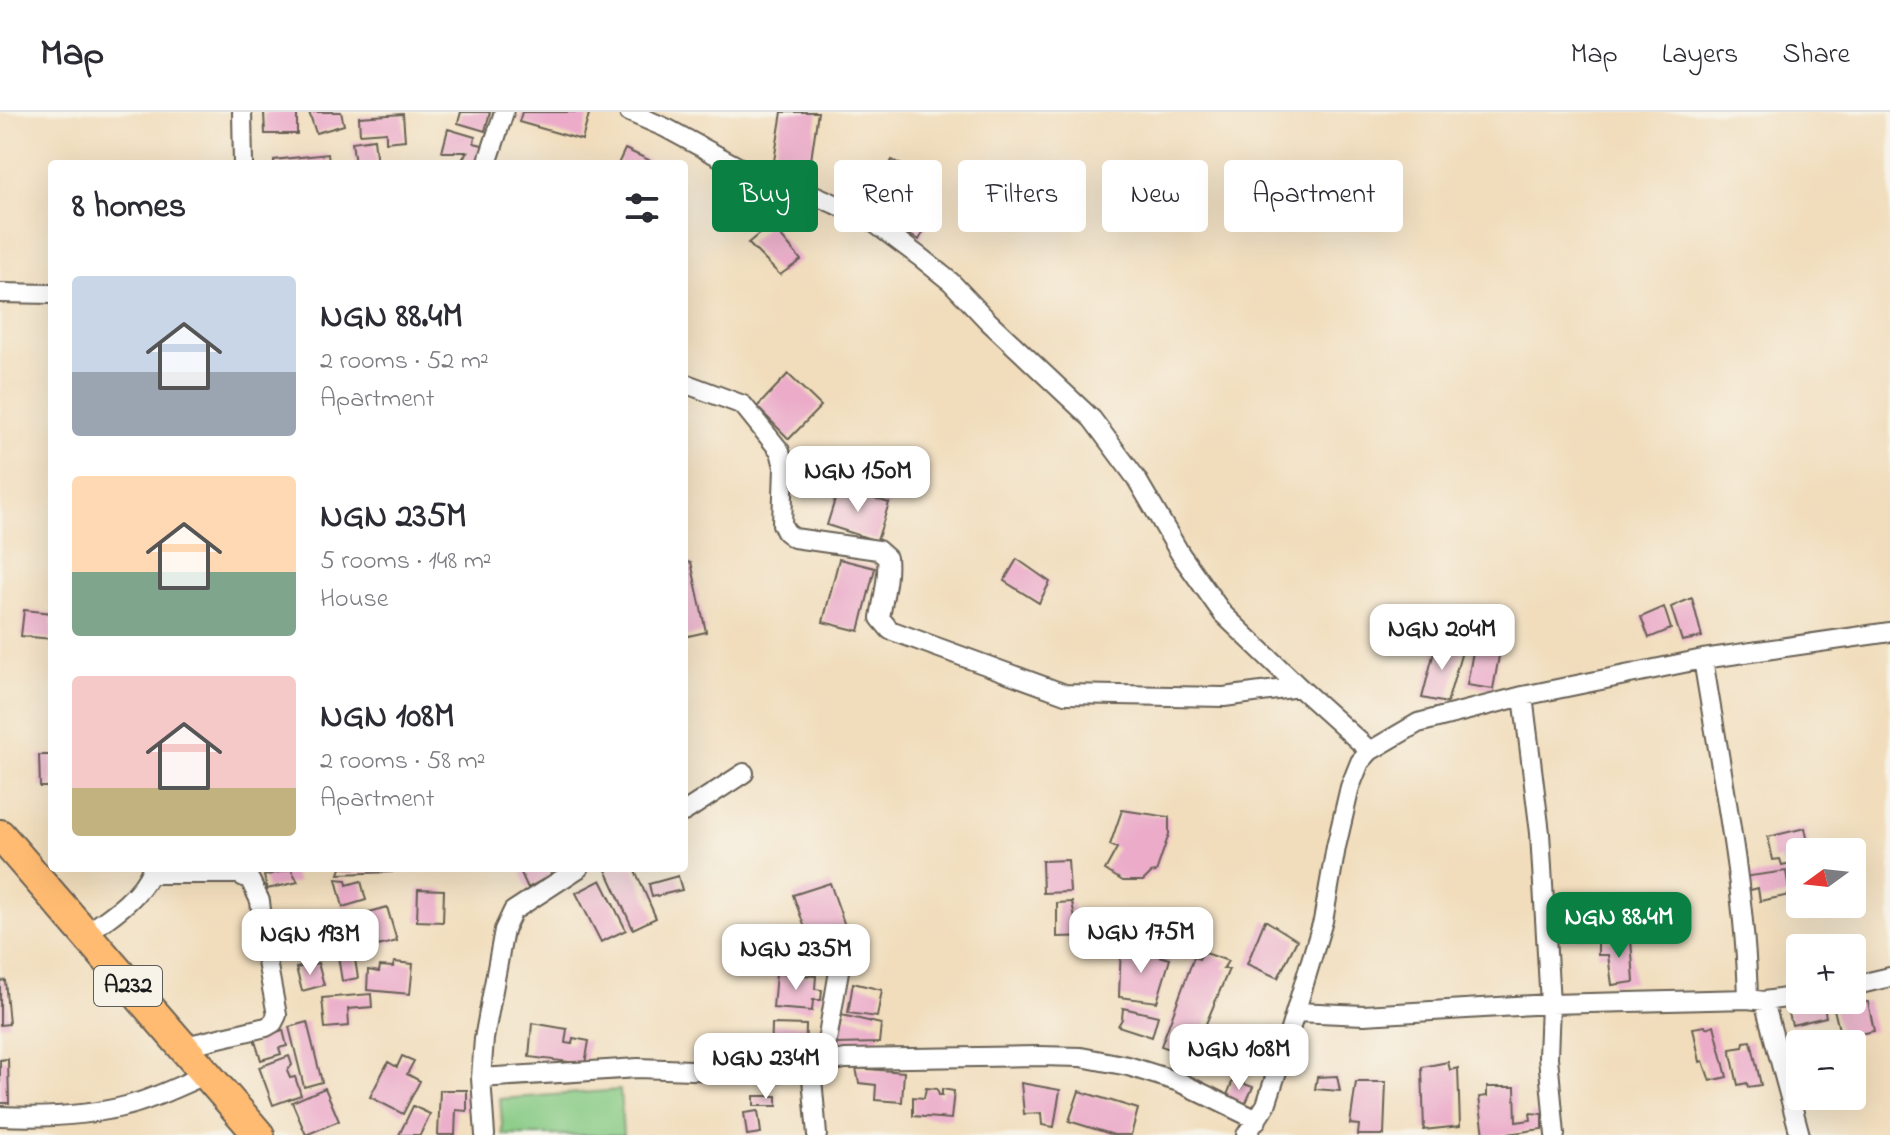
<!DOCTYPE html>
<meta charset="utf-8">
<style>
body{margin:0;font-family:"Indie Flower",sans-serif;background:#f2f2f3;color:#2b2b33;height:100vh;display:flex;flex-direction:column;font-size:30px;white-space:nowrap}
*{box-sizing:border-box;margin:0}
p{font-size:26px;color:#7c7c81}
.icon{flex:none;width:44px;height:44px;fill:none;stroke:currentColor;stroke-width:2;stroke-linecap:round;stroke-linejoin:round}
.map{position:relative;flex:1;overflow:hidden}
.drawer{position:absolute;left:48px;top:48px;width:640px;height:712px;display:flex;flex-direction:column;background:#fff;border-radius:8px;box-shadow:0 8px 32px #0002}
.drawer>*{flex:none}
.guide{position:absolute;left:712px;top:48px;width:760px;height:72px;display:flex;gap:16px}
.needle{width:52px;rotate:255deg}
.controls{position:absolute;left:1786px;top:726px;display:grid;gap:16px}
.controls a{display:grid;place-items:center;width:80px;height:80px;border-radius:8px;background:#fff;box-shadow:0 8px 32px #0002;font-size:40px}
.price{position:absolute;translate:-50% -68px;padding:0 18px;border-radius:16px;background:#fff;color:#222;font-size:26px;line-height:52px;filter:drop-shadow(0 2px 4px #0008)}
.price::after{content:'';position:absolute;left:50%;top:48px;width:24px;height:18px;margin-left:-12px;background:inherit;clip-path:polygon(0 0,100% 0,50% 100%)}
.price.current{background:#0b8043;color:#fff}
ul{padding:0;list-style:none}
li{display:flex;align-items:center;gap:24px;height:200px;padding:0 24px}
li span{display:grid;place-items:center;flex:none;width:224px;height:160px;border-radius:8px;color:#555}
li>.icon{margin-inline-start:auto}
span .icon{width:96px;height:96px;fill:#fffc;stroke-width:1}
li b{font-size:34px}
h2{display:flex;justify-content:space-between;align-items:center;height:96px;padding:0 24px;font-size:34px}
.chip{padding:0 28px;border-radius:8px;background:#fff;box-shadow:0 8px 32px #0002;font-size:28px;line-height:72px}
.chip.current{background:#0b8043;color:#fff}
header{display:flex;align-items:center;gap:48px;box-sizing:border-box;height:112px;padding:0 40px;background:#fff;border-bottom:2px solid #e1e1e2}
header strong{font-size:38px}
nav{display:flex;gap:44px;margin-inline-start:auto;font-size:28px}
.map>svg:first-child{display:block}
.green{fill:#86ca84;stroke:#517350;stroke-width:2}
.building{fill:#ebabc9}
.lines{fill:none;stroke-linecap:round;stroke-linejoin:round}
.minor-casing{stroke:#676054;stroke-width:22}
.primary-casing{stroke:#676054;stroke-width:34}
.minor{stroke:#fff;stroke-width:18}
.primary{stroke:#ffbb71;stroke-width:30}
.labels{text-anchor:middle;dominant-baseline:central;stroke-width:6;stroke-linejoin:round;paint-order:stroke}
.shield{fill:#f7f3e8;stroke:#5e5c59;stroke-width:2}
.shield-label{font-size:24px;font-weight:bold;fill:#1c1c1c}
</style>
<header>
<strong>Map</strong>
<nav><a>Map</a><a>Layers</a><a>Share</a></nav>
</header>
<div class="map">
<svg width="1890" height="1023" viewBox="0 0 1890 1023">
<rect width="100%" height="100%" fill="#f7f3e8"/>
<filter id="ink" filterUnits="userSpaceOnUse"><feTurbulence type="fractalNoise" baseFrequency=".0125" numOctaves="2"/><feDisplacementMap in="SourceGraphic" scale="16" xChannelSelector="R" yChannelSelector="G"/><feConvolveMatrix kernelMatrix="1 2 1 2 8 2 1 2 1" color-interpolation-filters="sRGB"/></filter>
<filter id="wash" filterUnits="userSpaceOnUse"><feTurbulence type="fractalNoise" baseFrequency=".006" numOctaves="4" result="noise"/><feDisplacementMap in="SourceGraphic" scale="32" xChannelSelector="R" yChannelSelector="G"/><feGaussianBlur stdDeviation="1.8" result="paint"/><feColorMatrix in="noise" values="0 0 0 0 0 0 0 0 0 0 0 0 0 0 0 0 0 1.4 0 .05"/><feComposite in="paint" operator="in"/></filter>
<g filter="url(#wash)">
<rect width="100%" height="100%" fill="#f1ddbc"/>
<!-- green -->
<path class="green" d="M620,978L623,1023H503L500,987Z"/>
<g id="blocks">
<!-- building -->
<path class="building" d="M264,0H297V22H265Z
M309,0H341L344,13L316,21Z
M461,0H490L485,19L458,11Z
M522,0H584L589,2L582,28L519,10Z
M782,0H818L810,55L774,49Z
M403,2L405,28L386,30V20L360,22L359,5Z
M448,17L475,25L474,31L486,34L476,52L463,46L467,40H442Z
M374,27L377,52H355L352,30Z
M625,37L649,48L647,52H618Z
M328,42L329,52H274V48Z
M892,48L934,70L921,94L934,101L919,128L900,118L906,107L871,88Z
M771,112L801,148L780,163L748,131Z
M788,262L821,294L789,327L757,295Z
M839,375L889,391L877,429L827,413Z
M839,447L875,456L859,519L823,510Z
M1017,447L1050,470L1039,491L1004,469Z
M691,450L706,520L684,525V451Z
M1692,486L1702,525L1682,529L1671,495Z
M1664,495L1671,517L1649,526L1641,505Z
M24,498L52,501V527L21,524Z
M1437,528L1463,536L1447,591L1422,586Z
M1475,528L1501,533L1493,577L1467,573Z
M39,643H52V675H40Z
M1122,698L1169,705V722L1156,760L1151,761L1143,769H1123L1105,758L1117,736L1110,733Z
M1805,716L1810,740H1800V749L1782,753L1780,747L1773,748L1768,725Z
M1068,748L1070,780L1043,781L1042,749Z
M341,756H391L392,760L339,762Z
M533,756H547L552,763L528,776L521,761Z
M610,756H634L656,806L633,817L606,758Z
M291,757L298,770L267,777L264,764Z
M1786,759L1790,783L1760,789L1758,776L1747,779L1743,765Z
M678,764L682,778L652,785L649,772Z
M336,767L346,768L347,773L361,769L366,788L343,795Z
M601,768L626,818L601,830L576,781Z
M830,771L845,814L809,827L793,783Z
M418,777L444,778L443,810L417,809Z
M1072,790L1075,807L1097,804V824L1057,825V791Z
M387,795L397,829L378,834L377,829L370,831L368,824L347,830L341,808Z
M1620,805V823L1577,826V808Z
M319,806L326,831L308,836V843L299,846L297,840L289,842L282,818Z
M1265,808L1297,828L1278,866L1247,852Z
M804,821L807,841L775,846L772,827Z
M1631,827L1634,870L1612,873L1608,843H1598V831Z
M1121,833L1170,847L1157,890L1119,885Z
M353,835L358,866L342,869L337,838Z
M1203,840L1228,849L1223,857H1229L1192,945L1161,934L1194,845L1199,847Z
M394,850L413,852L410,882L367,878L368,858L379,860L380,854L393,855Z
M318,851L324,873L302,879L296,856Z
M776,861L816,864L815,877L822,878L821,888H813L812,899L773,896Z
M5,868L9,912L0,913V869Z
M853,871L882,878L877,905L848,901Z
M371,882L372,895L348,897L349,914L325,916L322,886Z
M1852,882L1858,890H1868L1874,919L1841,926L1834,897L1843,894L1845,888H1852Z
M1823,889L1826,905L1792,913L1788,898Z
M1123,896L1158,904L1152,925L1118,914L1122,907Z
M842,903L881,912L879,931L836,932Z
M307,910L322,970L304,975L289,915Z
M532,911L567,917L565,931L572,932L573,926L589,929L585,952L529,945Z
M772,912L806,913L805,949L771,948Z
M1714,913L1727,965L1710,969L1703,949L1700,950L1693,916L1705,914L1706,916Z
M283,918L287,934L279,936L281,942L261,948L254,926Z
M1751,929L1761,973L1748,975L1747,971L1738,973L1730,937L1743,935L1744,930Z
M289,944L292,953L287,959L290,966L295,965L301,983L273,993L259,955Z
M402,944L414,949L407,962L420,969L403,1002L370,985L388,950L397,955Z
M8,947L9,991H0V948Z
M1448,950L1450,958L1458,956L1460,1014L1424,1018L1422,955Z
M856,956L904,960L902,990L875,988L876,973L859,971Z
M1337,964L1340,979L1315,977L1317,965Z
M1233,968L1253,975L1245,993L1226,986Z
M1356,970H1386L1384,1023H1358L1359,1013L1350,1012Z
M1021,971L1060,978L1054,1015L1042,1013L1041,1001L1024,1002Z
M1487,975H1515L1516,1010L1531,1008L1530,1001L1542,1002V1017L1500,1023H1484L1479,985L1487,984Z
M325,976L339,1009L306,1023L292,990Z
M926,976L937,977L939,983H942V977L954,979L951,1007L913,1004V985L924,986Z
M440,978H467V999L456,998L455,1023H438Z
M1079,979L1138,997L1131,1023H1114L1069,1009Z
M754,984H777V994H754Z
M413,994L430,1002L420,1023H399Z
M758,999L761,1021L747,1023L744,1001Z"/>
</g>
</g>
<g filter="url(#ink)">
<use href="#blocks" fill-opacity="0" stroke="#676054" stroke-width="2"/>
<g class="lines">
<defs>
<path id="minor" d="M242,0L243,52
M629,0L666,16L740,56L812,82L869,107L920,145L951,170L988,209L1092,307L1136,366L1181,443L1223,502L1299,575L1370,639
M487,52L504,0
M0,181L52,182
M684,271L743,293L780,339L784,355L782,412L786,420L794,426L878,438L887,446C889,466 883,486 880,506L890,518L1065,582L1224,585L1299,575
M1703,547C1721,660 1745,773 1748,887
M1523,584L1540,721L1550,892L1548,945L1555,1023
M684,700L744,661
M150,762H238L250,768L260,789L266,844L277,903L273,911L266,915L181,935
M84,823C107,807 143,784 152,756
M1852,874L1890,865
M1764,889L1800,1023
M1296,900L1364,903L1550,892L1748,887L1764,889L1800,884
M823,952L839,859
M811,955L817,1023
M481,966L638,956L773,961L845,947L1038,944L1081,945L1128,954L1179,970L1257,1008
M0,1004C43,1006 89,1004 130,993C156,986 181,973 205,963
M485,1023L481,966L484,927L504,818L513,799L579,756
M1246,1023L1266,993L1282,944L1323,809L1336,735L1350,675L1360,650L1370,639L1418,611L1523,584L1703,547L1890,520"/>
<path id="primary" d="M0,723L259,1023"/>
</defs>
<!-- minor casing -->
<use href="#minor" class="minor-casing"/>
<!-- primary casing -->
<use href="#primary" class="primary-casing"/>
<!-- minor -->
<use href="#minor" class="minor"/>
<!-- primary -->
<use href="#primary" class="primary"/>
</g>
</g>
<g class="labels">
<!-- shield labels -->
<rect class="shield" x="94" y="854" width="68" height="40" rx="6"/>
<g class="shield-label">
<text x="128" y="874">A232</text>
</g>
</g>
</svg>
<div class="controls">
<a><svg class="needle" viewBox="-14 -14 28 28"><path d="M0-13l5 13h-10z" fill="#e53935"/><path d="M0 13l5-13h-10z" fill="#7c7c81"/></svg></a>
<a>+</a>
<a>−</a>
</div>
<b class="price" style="left:858px;top:402px">NGN 150M</b>
<b class="price" style="left:1442px;top:560px">NGN 204M</b>
<b class="price current" style="left:1619px;top:848px">NGN 88.4M</b>
<b class="price" style="left:1141px;top:863px">NGN 175M</b>
<b class="price" style="left:310px;top:865px">NGN 193M</b>
<b class="price" style="left:796px;top:880px">NGN 235M</b>
<b class="price" style="left:1239px;top:980px">NGN 108M</b>
<b class="price" style="left:766px;top:989px">NGN 234M</b>
<div class="guide">
<a class="chip current">Buy</a>
<a class="chip">Rent</a>
<a class="chip">Filters</a>
<a class="chip">New</a>
<a class="chip">Apartment</a>
</div>
<section class="drawer">
<h2>8 homes<svg class="icon" aria-label="filters" viewBox="0 0 24 24"><path d="M4 7h16M4 17h16"/><circle cx="9" cy="7" r="2"/><circle cx="15" cy="17" r="2"/></svg></h2>
<ul>
<li><span style="background:linear-gradient(#c9d6e8 60%,#9aa5b1 0)"><svg class="icon" aria-label="home" viewBox="0 0 24 24"><path d="M3 11l9-7 9 7M6 9v11h12V9"/></svg></span><div><b>NGN 88.4M</b><p>2 rooms · 52 m²</p><p>Apartment</p></div></li>
<li><span style="background:linear-gradient(#ffd9b3 60%,#7fa58c 0)"><svg class="icon" aria-label="home" viewBox="0 0 24 24"><path d="M3 11l9-7 9 7M6 9v11h12V9"/></svg></span><div><b>NGN 235M</b><p>5 rooms · 148 m²</p><p>House</p></div></li>
<li><span style="background:linear-gradient(#f6c9c9 70%,#c2b280 0)"><svg class="icon" aria-label="home" viewBox="0 0 24 24"><path d="M3 11l9-7 9 7M6 9v11h12V9"/></svg></span><div><b>NGN 108M</b><p>2 rooms · 58 m²</p><p>Apartment</p></div></li>
</ul>
</section>
</div>
